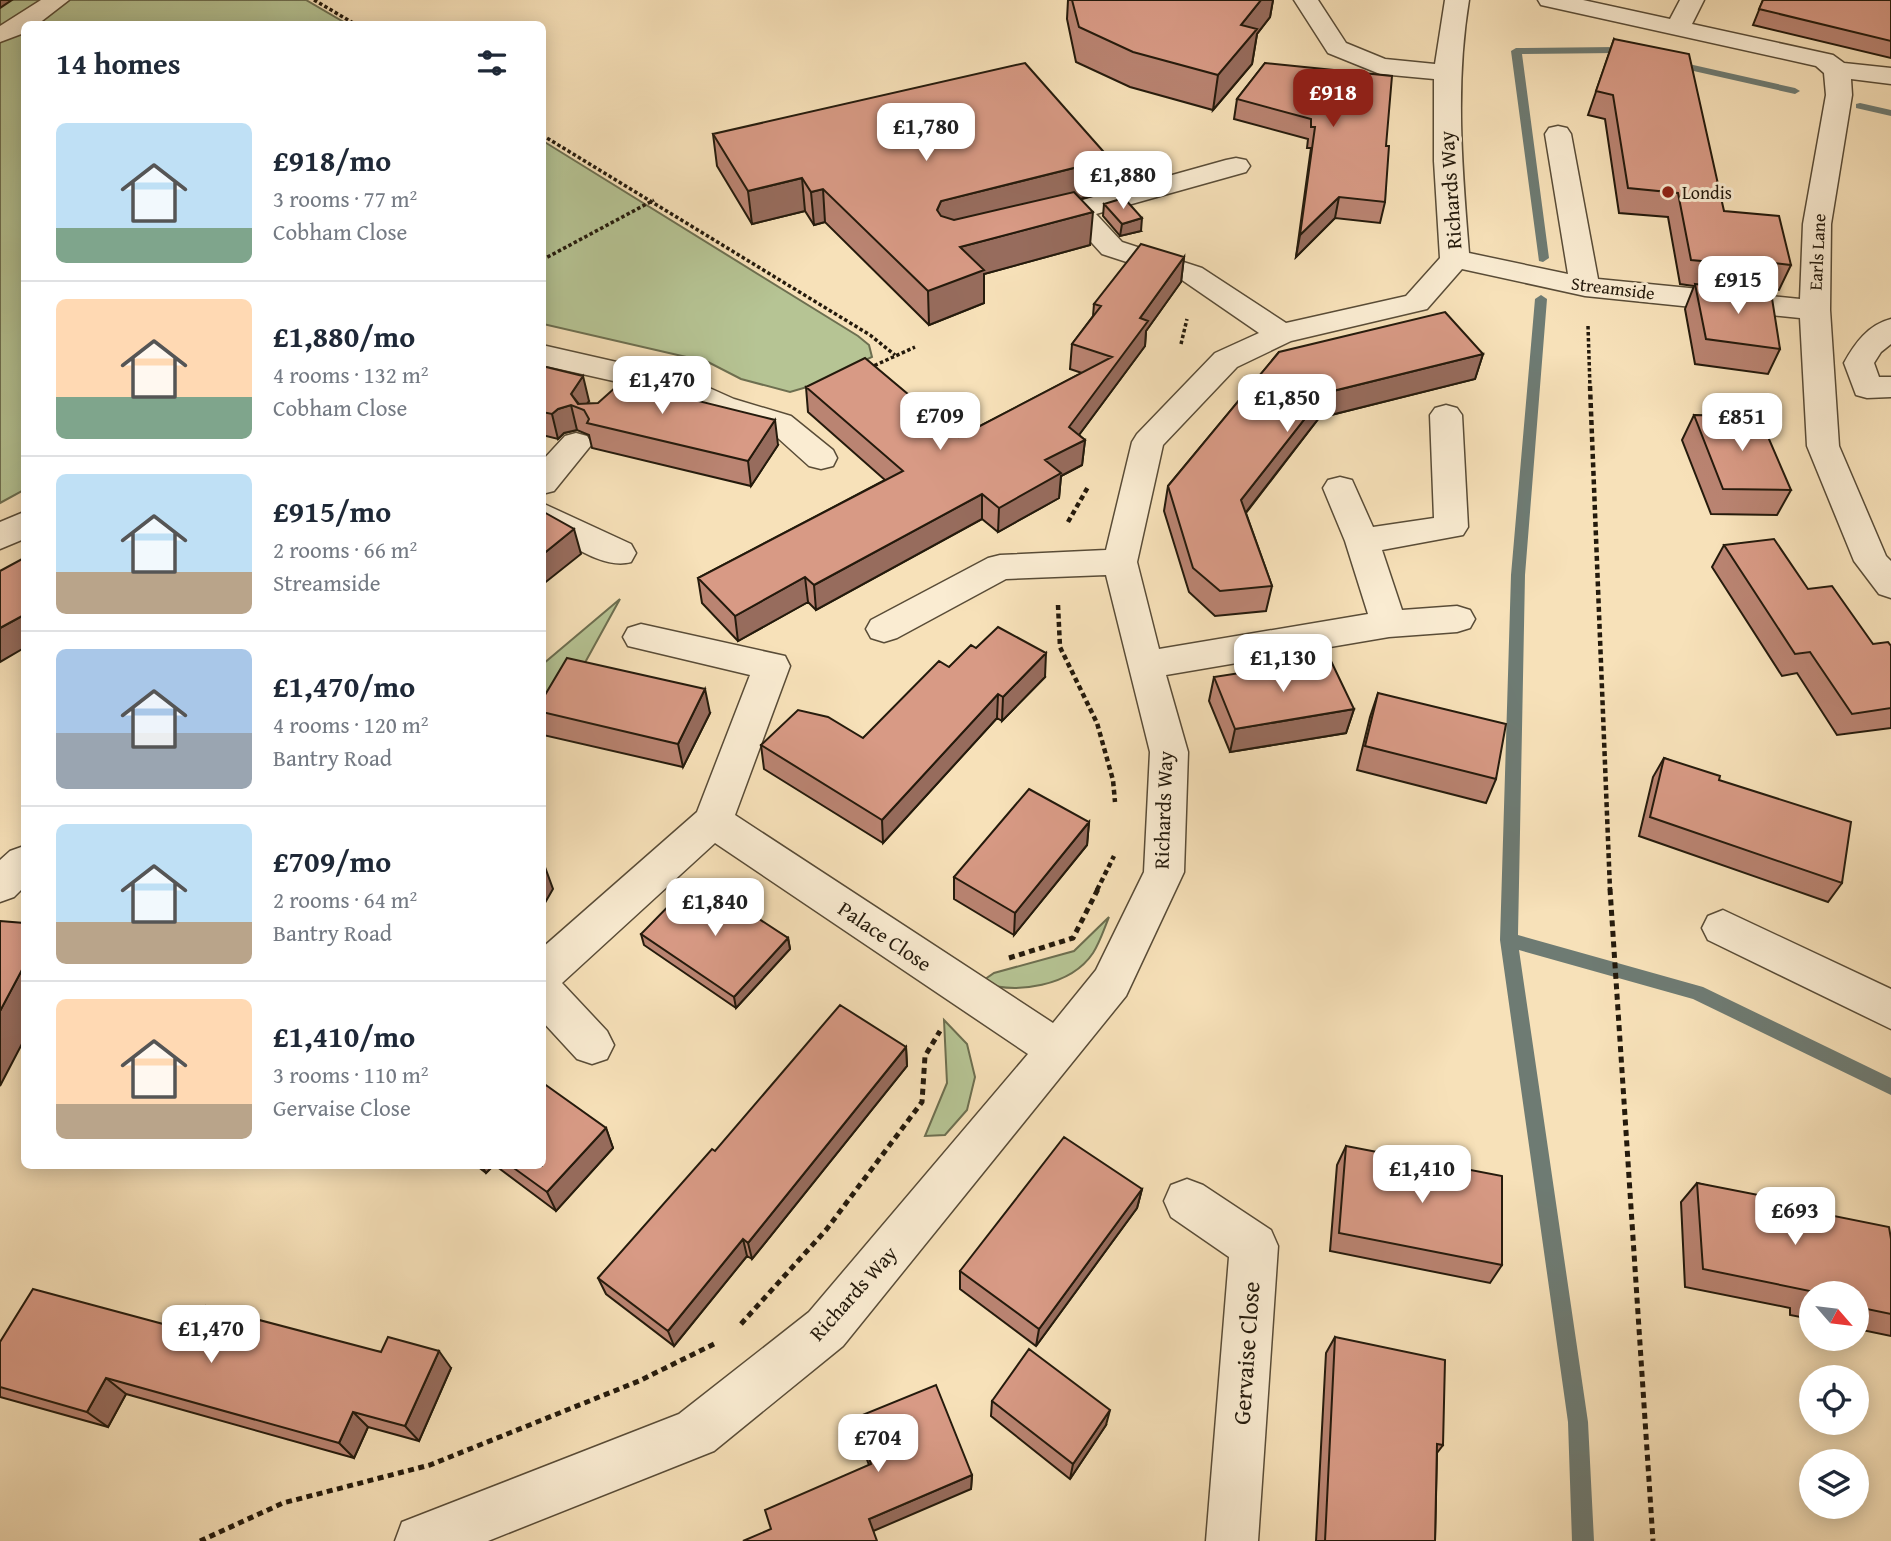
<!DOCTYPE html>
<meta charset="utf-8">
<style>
body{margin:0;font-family:"Gentium Book Plus",serif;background:#f2f2f3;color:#1f2937;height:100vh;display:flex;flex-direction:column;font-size:26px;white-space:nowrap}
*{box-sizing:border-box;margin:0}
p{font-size:23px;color:#747a83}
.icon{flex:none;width:38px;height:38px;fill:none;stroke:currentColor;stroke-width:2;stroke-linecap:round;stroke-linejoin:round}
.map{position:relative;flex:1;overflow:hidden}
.panel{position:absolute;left:21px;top:21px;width:525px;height:1148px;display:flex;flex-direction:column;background:#fff;border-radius:10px;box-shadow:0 4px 18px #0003}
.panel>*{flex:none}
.needle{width:46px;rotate:118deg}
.controls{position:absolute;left:1799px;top:1281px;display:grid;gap:14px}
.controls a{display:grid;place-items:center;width:70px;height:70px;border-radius:50%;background:#fff;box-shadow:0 4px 18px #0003;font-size:35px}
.price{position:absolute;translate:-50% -60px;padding:0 16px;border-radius:14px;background:#fff;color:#222;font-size:23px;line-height:46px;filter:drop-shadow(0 2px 4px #0008)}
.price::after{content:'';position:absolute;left:50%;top:42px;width:21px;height:16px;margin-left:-10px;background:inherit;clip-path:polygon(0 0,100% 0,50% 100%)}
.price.current{background:#8f2418;color:#fff}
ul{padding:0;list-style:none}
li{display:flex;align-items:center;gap:21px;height:175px;padding:0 35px}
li+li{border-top:2px solid #e0e1e3}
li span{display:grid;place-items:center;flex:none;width:196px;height:140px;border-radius:10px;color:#555}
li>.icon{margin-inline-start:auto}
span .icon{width:84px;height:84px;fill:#fffc;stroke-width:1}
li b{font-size:30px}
h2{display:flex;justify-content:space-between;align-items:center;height:84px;padding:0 35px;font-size:30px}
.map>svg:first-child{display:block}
.green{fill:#b6c494;stroke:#6d6f50;stroke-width:2}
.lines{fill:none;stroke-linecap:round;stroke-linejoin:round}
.stream{fill:#6e7b73;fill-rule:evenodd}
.minor-casing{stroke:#594c37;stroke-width:3}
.path-far2{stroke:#241a0c;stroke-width:3.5;stroke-dasharray:3.5 2.5;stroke-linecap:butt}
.path-far1{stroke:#241a0c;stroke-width:4.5;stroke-dasharray:5 3.5;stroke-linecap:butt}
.path{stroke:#241a0c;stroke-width:5;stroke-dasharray:6 4.5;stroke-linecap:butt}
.minor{fill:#faecd2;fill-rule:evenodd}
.wall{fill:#ba8472;stroke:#241a0c;stroke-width:2}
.shaded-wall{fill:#976c5d;stroke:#241a0c;stroke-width:2}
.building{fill:#d89a85;stroke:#241a0c;stroke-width:2}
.poi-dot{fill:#8f2418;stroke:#faecd2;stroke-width:2.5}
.labels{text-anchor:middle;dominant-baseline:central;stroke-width:6;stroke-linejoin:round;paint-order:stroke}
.far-poi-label{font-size:18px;fill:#241a0c;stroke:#faecd2;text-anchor:start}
.far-street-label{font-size:18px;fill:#241a0c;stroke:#faecd2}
.street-label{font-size:21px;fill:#241a0c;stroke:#faecd2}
.near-street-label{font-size:24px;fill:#241a0c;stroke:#faecd2}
</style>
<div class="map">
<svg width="1891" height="1541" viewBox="0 0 1891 1541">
<rect width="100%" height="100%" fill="#f7e1b9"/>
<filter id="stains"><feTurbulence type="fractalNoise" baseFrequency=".00286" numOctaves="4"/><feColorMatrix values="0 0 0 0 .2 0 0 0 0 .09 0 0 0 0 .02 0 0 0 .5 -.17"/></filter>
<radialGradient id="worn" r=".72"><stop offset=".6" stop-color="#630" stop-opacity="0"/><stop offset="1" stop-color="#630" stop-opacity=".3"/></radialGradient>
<!-- green -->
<path class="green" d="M0,0H306L347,24H24V490L0,503Z
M543,141L858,336L869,345L872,357L807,387L790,392L741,379L708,362L543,324Z
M620,599L543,739V664Z
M1109,917C1104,929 1100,942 1093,953C1071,986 1016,995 981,982L994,973L1074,951Z
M944,1020L967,1044L975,1077L967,1110L945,1135L925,1136L947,1083Z"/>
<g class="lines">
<!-- stream -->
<path class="stream" d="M1616,47L1634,53L1629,56L1616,53L1522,54L1549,258L1543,262L1539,261L1511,51L1516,48Z
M1671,60L1795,88L1800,91L1795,94L1667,65L1666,63Z
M1860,103L1891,110V116L1856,108V104Z
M1541,295L1547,299L1525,575L1518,935L1703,987L1891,1078V1095L1693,999L1519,950L1588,1422L1594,1541H1572L1568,1422L1500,940L1511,575L1535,299Z"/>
<defs>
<path id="minor" d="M41,0H69L38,24H24V33L0,42V26Z
M1294,0H1318L1346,43L1385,59L1435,64L1445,0H1469C1455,85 1462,168 1469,253L1568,274L1545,134L1549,128L1558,126L1567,128L1571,134L1598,279L1800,299L1803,224L1826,95L1824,73L1816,66L1550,7L1541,5L1538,0H1583L1670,19L1680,0H1704L1692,24L1833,55L1844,63L1891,68V84L1851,79L1852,95L1831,224L1830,310L1839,446L1886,556L1891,561V598L1879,594L1854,561L1807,446L1800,318L1585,296L1462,269L1427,309L1291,341L1237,367L1163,445L1137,562L1159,649L1368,614L1345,541L1323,488L1328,480L1340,477L1352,480L1373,527L1434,518L1430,415L1435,408L1446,405L1457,408L1462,415L1468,527L1463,535L1382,550L1402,610L1457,606L1470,610L1475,619L1470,628L1457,632L1389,637L1166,675L1188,752L1184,872L1126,996L843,1346L714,1451L488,1541H395L402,1522L679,1414L809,1312L1028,1054L715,843L562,983L607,1031L614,1045L607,1059L592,1064L577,1059L542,1021V948L697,812L750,675L628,646L623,637L628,628L641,624L785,656L790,666L735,815L1053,1023L1096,970L1144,872L1150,752L1106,575L1006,579L897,638L884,642L871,638L866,629L871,620L988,558L1000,555L1106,550L1132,442L1137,434L1215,353L1259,333L1182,280L1102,254L1072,221L1039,229L1029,227L1025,221L1029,215L1226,160L1236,158L1246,160L1250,166L1246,172L1096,214L1122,242L1202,268L1286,323L1406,296L1440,258L1434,161V79L1380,74L1328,53Z
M1891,319V344L1881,352L1874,363L1879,377H1891V397L1867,398L1856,395L1844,363C1855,343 1868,325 1891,319Z
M542,345L687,378L734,399L791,416L833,450L837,458L833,466L821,469L809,466L769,430L712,413L667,393L542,365Z
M576,433L587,436L592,444L554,491L542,494V461L565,436Z
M542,503L631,544L636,553L631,562C603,570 567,542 542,529Z
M24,512V539L0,549V522Z
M24,846V887L14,897L0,902V860L10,851Z
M1723,910L1891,989V1029L1708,940L1702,928L1708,916Z
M1187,1179L1203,1185L1271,1230L1278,1246L1258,1541H1206L1229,1257L1171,1217L1164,1201L1171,1185Z"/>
</defs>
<!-- minor casing -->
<use href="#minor" class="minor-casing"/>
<!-- path-far2 -->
<path class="path-far2" d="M314,0L355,24
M542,135L870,335L895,355
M542,260L654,200
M1588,326L1590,388
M1181,344L1187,319
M869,368L915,347"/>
<!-- path-far1 -->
<path class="path-far1" d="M1590,386L1610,890
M1068,522L1088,487
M1058,605L1060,647L1097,723L1113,780L1115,802
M1097,890L1114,856"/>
<!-- path -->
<path class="path" d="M1610,889L1653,1541
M1009,958L1073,938L1098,889
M741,1324L826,1230L922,1102L925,1056L940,1031
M200,1541L283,1503L430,1465L639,1381L718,1342"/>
<!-- minor -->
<use href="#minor" class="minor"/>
</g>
<!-- wall -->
<path class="wall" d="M1068,0H1273L1270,17L1257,34L1252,64L1213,110L1130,87L1076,62L1067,19Z
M1763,0H1891V58L1753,25Z
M1614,39L1724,211L1791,265L1779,290L1758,287L1756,290L1780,349L1768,374L1695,364L1685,309L1694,286L1680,284L1668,217L1619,213L1605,119L1588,115Z
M1265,63L1386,146L1385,202L1380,223L1335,218L1296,257L1311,148H1307L1308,139L1234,119L1237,99Z
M713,134L1107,192L1081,199L1090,245L984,274V303L929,325L825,222L814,225L805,211L752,224L717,166Z
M1104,204L1141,231L1120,236L1103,216Z
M1184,257L1181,282L1146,331L1145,346L1079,435L1085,440L1082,465L1061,476L1059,498L998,532L982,519L816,610L808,602L738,641L702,603L698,578L885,480L808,412L806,387L959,437L1082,373L1070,369L1072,344L1093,316L1094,304Z
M1279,352L1483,354L1475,379L1319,418L1246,513L1272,586L1266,611L1215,616L1189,592L1164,511L1168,486Z
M542,366L589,401L587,403L778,445L751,486L592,448L589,435L577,430L564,433L558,439L542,435Z
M1694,415L1791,490L1777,515L1711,514L1682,440Z
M1724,545L1808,589L1873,644L1891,646V728L1837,735L1797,673L1782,676L1712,567Z
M976,648L1045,677L1002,721L997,718L883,843L764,769L761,745L863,738L949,667Z
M1214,677L1354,709L1346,733L1230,752L1209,701Z
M1378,693L1496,779L1486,803L1357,770L1370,717Z
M542,700L710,713L683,767L543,735L542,731Z
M1664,758L1719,780L1842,883L1828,902L1639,836L1653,777Z
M1089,822L1087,845L1014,935L954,899V877Z
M748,915L788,938L790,949L736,1008L644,945L641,934Z
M906,1047L907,1066L752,1259L747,1256L674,1346L606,1294L598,1278L715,1151Z
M606,1128L613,1148L556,1211L496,1166H542Z
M1346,1146L1502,1265L1490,1283L1330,1251L1337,1165Z
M477,1166H493L486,1173Z
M1697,1183L1784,1206L1891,1239V1336L1857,1329V1293H1811V1319L1790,1315V1308L1685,1287L1681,1202Z
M1142,1189L1137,1208L1036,1346L960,1289V1271Z
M193,1332L381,1352L451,1368L419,1441L368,1427L354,1458L126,1394L108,1427L0,1397V1342Z
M1335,1337L1443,1445L1437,1453L1435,1541H1316L1326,1353Z
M992,1401L1106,1425L1070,1479L991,1416Z
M855,1418L972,1475L971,1489L771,1529L869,1465L857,1433Z"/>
<!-- shaded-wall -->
<path class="shaded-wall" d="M0,0H12L0,8Z
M1261,0H1273L1270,17L1257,34L1252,64L1213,110L1218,75L1241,25Z
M1110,159L1107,192L941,235L937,210L941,201Z
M802,178L805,211L752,224L748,191Z
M823,189L825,222L814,225L811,192Z
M1339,197L1335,218L1296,257L1300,235Z
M1093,212L1090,245L984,274V303L929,325L928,291L960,247Z
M1142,218L1141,231L1120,236L1122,224Z
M1184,257L1181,282L1146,331L1145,346L1070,447L1085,440L1082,465L1061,476L1059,498L998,532L999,508L1045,460L1140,318Z
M1483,354L1475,379L1319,418L1236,525L1241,500L1325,393Z
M583,376L589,401L583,409L571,394Z
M571,405L577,430L564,433L558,439L552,414L558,409Z
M775,420L778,445L751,486L748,461Z
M982,494V519L816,610L814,585Z
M574,529L581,554L542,585V555Z
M805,577L808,602L738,641L735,616Z
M24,615V648L0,662V628Z
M1046,653L1045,677L1002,721L1003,697Z
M705,689L710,713L683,767L678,744Z
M998,694L997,718L883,843L882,820Z
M1354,709L1346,733L1230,752L1235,729Z
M1089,822L1087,845L1014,935L1015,913Z
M545,867L553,889L542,908V871Z
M788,938L790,949L736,1008L734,997Z
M24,966V1040L0,1086V1011Z
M906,1047L907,1066L752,1259L748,1243Z
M606,1128L613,1148L556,1211L547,1192Z
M482,1166H493L486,1173Z
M1142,1189L1137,1208L1036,1346L1039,1329Z
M743,1239L747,1256L674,1346L668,1331Z
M439,1351L451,1368L419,1441L405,1426Z
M106,1378L126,1394L108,1427L87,1412Z
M1110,1410L1106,1425L1070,1479L1073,1464Z
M353,1412L368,1427L354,1458L339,1443Z
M972,1475L971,1489L871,1532L869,1519Z"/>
<!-- building -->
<path class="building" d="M1072,0H1261L1241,25L1257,29L1218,75L1133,52L1079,27Z
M1763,0H1891V41L1759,9Z
M1614,39L1689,54L1724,211L1779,216L1791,265L1766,262L1767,267L1691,260L1678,193L1628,188L1613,95L1596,91Z
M1025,63L1110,159L941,201L937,210L941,216L954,220L1074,192L1093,212L960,247L984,270L928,291L823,189L811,192L802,178L748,191L713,134Z
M1265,63L1392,76L1386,146H1389L1385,202L1339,197L1300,235L1315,127H1311V119L1237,99Z
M1124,198L1142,218L1122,224L1104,204Z
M1141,244L1184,257L1140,318L1148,321L1069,427L1085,440L1045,460L1061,473L999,508L982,494L814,585L805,577L735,616L698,578L903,471L806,387L865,358L959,437L1112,357L1072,344L1101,306L1094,304Z
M1695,284L1771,292L1780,349L1706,339Z
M1445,312L1483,354L1325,393L1241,500L1272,586L1220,591L1193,568L1168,486L1279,352Z
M542,366L583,376L571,394L578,404L598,403L618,385L627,387L630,384L775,420L748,461L587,423L589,419L584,410L571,405L558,409L552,414L542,412Z
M1694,415L1759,416L1791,490L1723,489Z
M542,511L574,529L542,555Z
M1774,539L1808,589L1832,586L1873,644L1888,642L1891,646V708L1852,714L1810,652L1795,654L1724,545Z
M24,558V615L0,628V571Z
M998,627L1046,653L1003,697L998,694L882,820L761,745L798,710L828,717L863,738L939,661L949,667L971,645L976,648Z
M567,658L705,689L678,744L542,712V700Z
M1330,659L1354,709L1235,729L1214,677Z
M1378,693L1506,724L1496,779L1365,746Z
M1664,758L1720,776L1719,780L1851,822L1842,883L1650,817Z
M1029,789L1089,822L1015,913L954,877Z
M693,881L748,915L750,913L788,938L734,997L641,934Z
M0,921L24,923V966L0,1011Z
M840,1005L906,1047L748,1243L743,1239L668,1331L598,1278L712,1149L715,1151Z
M543,1083L606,1128L547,1192L511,1166H542Z
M1064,1137L1142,1189L1039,1329L960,1271Z
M1346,1146L1502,1176V1265L1339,1233Z
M1697,1183L1784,1200V1206L1889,1227L1891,1239V1314L1857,1307V1293H1811V1298L1810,1291L1703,1269Z
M33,1289L193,1332L206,1306L381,1352L388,1337L439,1351L405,1426L353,1412L339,1443L106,1378L87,1412L0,1387V1342Z
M1335,1337L1445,1360L1443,1445L1437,1444L1435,1541H1325Z
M1029,1349L1110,1410L1073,1464L992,1401Z
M936,1385L972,1475L869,1519L877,1541H743L771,1529L765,1510L871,1464L855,1418Z"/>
<!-- markers -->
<circle class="poi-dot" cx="1668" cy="192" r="7"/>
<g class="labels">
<!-- far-poi labels -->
<g class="far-poi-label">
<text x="1682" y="192">Londis</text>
</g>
<!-- far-street labels -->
<g class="far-street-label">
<text transform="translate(1817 252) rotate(-87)">Earls Lane</text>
<text transform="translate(1613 288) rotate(7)">Streamside</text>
</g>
<!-- street labels -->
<g class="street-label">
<text transform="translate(1450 190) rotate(-94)">Richards Way</text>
<text transform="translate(1163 810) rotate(-88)">Richards Way</text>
<text transform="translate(885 936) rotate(34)">Palace Close</text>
<text transform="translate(853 1293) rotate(-48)">Richards Way</text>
</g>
<!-- near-street labels -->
<g class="near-street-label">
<text transform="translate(1246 1353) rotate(-86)">Gervaise Close</text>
</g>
</g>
<rect width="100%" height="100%" filter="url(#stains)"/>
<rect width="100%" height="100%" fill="url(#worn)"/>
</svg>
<div class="controls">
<a><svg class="needle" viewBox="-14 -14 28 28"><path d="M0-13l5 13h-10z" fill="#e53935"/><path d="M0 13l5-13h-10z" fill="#747a83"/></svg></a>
<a><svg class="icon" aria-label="locate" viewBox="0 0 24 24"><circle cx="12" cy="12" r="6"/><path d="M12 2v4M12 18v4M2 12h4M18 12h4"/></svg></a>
<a><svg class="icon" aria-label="layers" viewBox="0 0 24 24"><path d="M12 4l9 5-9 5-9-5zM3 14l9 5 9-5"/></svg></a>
</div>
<b class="price current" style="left:1333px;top:129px">£918</b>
<b class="price" style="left:926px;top:163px">£1,780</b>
<b class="price" style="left:1123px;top:211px">£1,880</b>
<b class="price" style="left:1738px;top:316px">£915</b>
<b class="price" style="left:662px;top:416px">£1,470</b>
<b class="price" style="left:1287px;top:434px">£1,850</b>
<b class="price" style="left:940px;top:452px">£709</b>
<b class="price" style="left:1742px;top:453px">£851</b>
<b class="price" style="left:1283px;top:694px">£1,130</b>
<b class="price" style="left:715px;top:938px">£1,840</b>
<b class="price" style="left:1422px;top:1205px">£1,410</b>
<b class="price" style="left:1795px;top:1247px">£693</b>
<b class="price" style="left:211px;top:1365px">£1,470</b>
<b class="price" style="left:878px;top:1474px">£704</b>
<section class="panel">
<h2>14 homes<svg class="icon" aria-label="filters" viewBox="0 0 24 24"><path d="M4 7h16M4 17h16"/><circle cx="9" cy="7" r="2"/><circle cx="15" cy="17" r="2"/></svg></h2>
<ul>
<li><span style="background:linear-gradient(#bfe0f5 75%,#7fa58c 0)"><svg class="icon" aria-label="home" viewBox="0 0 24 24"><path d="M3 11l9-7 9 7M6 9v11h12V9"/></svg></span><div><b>£918/mo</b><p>3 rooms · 77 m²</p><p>Cobham Close</p></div></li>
<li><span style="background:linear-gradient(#ffd9b3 70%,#7fa58c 0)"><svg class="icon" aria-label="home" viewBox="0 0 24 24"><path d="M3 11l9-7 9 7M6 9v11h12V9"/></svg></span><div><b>£1,880/mo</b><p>4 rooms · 132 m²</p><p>Cobham Close</p></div></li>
<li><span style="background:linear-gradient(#bfe0f5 70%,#b9a48a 0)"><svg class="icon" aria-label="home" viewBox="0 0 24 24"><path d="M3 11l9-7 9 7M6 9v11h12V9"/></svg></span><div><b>£915/mo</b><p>2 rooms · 66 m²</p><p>Streamside</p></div></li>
<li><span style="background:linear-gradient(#a9c7e8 60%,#9aa5b1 0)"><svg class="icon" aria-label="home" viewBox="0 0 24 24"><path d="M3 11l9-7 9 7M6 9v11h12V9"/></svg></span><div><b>£1,470/mo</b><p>4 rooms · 120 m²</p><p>Bantry Road</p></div></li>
<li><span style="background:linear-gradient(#bfe0f5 70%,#b9a48a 0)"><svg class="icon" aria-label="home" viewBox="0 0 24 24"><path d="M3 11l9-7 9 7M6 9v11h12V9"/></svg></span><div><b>£709/mo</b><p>2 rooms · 64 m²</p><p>Bantry Road</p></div></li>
<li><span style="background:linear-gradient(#ffd9b3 75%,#b9a48a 0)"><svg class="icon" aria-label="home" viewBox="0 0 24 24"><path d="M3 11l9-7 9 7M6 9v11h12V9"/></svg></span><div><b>£1,410/mo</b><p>3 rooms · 110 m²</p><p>Gervaise Close</p></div></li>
</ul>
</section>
</div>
